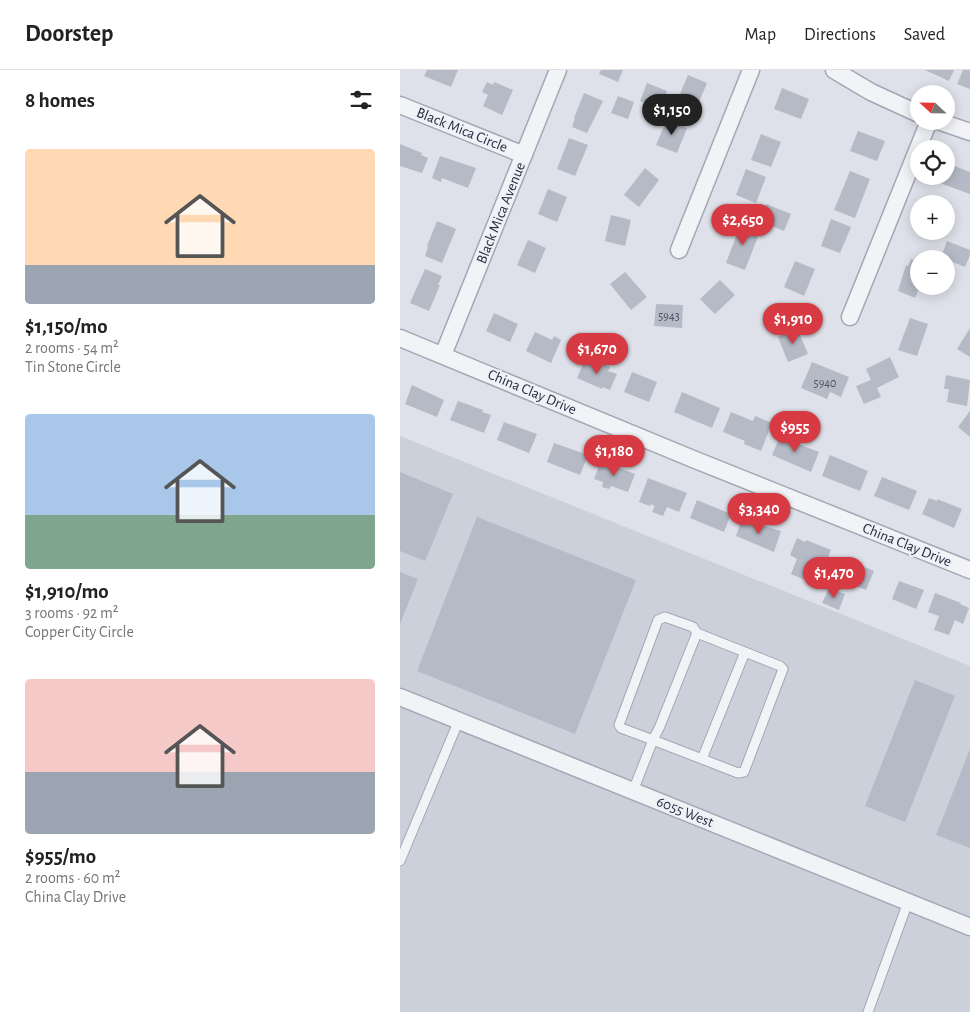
<!DOCTYPE html>
<meta charset="utf-8">
<style>
body{margin:0;font-family:"Alegreya Sans",sans-serif;background:#f2f2f2;color:#222;height:100vh;display:flex;flex-direction:column;font-size:19px;white-space:nowrap}
*{box-sizing:border-box;margin:0}
p{font-size:16px;color:#767676}
.icon{flex:none;width:28px;height:28px;fill:none;stroke:currentColor;stroke-width:2;stroke-linecap:round;stroke-linejoin:round}
.map{position:relative;flex:1;overflow:hidden}
.side{display:flex;flex-direction:column;background:#fff;width:400px}
.side>*{flex:none}
.needle{width:32px;rotate:292deg}
.tools{position:absolute;left:510px;top:15px;display:grid;gap:10px}
.tools a{display:grid;place-items:center;width:45px;height:45px;border-radius:50%;background:#fff;box-shadow:0 2px 12px #0003;font-size:25px}
.price{position:absolute;translate:-50% -42px;padding:0 11px;border-radius:18px;background:#d73a43;color:#fff;font-size:16px;line-height:32px;filter:drop-shadow(0 1px 2px #0008)}
.price::after{content:'';position:absolute;left:50%;top:30px;width:15px;height:11px;margin-left:-8px;background:inherit;clip-path:polygon(0 0,100% 0,50% 100%)}
.price.current{background:#222;color:#fff}
ul{padding:0;list-style:none}
li{display:grid;align-content:center;gap:10px;height:265px;padding:0 25px}
li span{display:grid;place-items:center;height:155px;border-radius:5px;color:#555}
li>.icon{margin-inline-start:auto}
span .icon{width:90px;height:90px;fill:#fffc;stroke-width:1}
li b{font-size:21px}
h2{display:flex;justify-content:space-between;align-items:center;height:60px;padding:0 25px;font-size:21px}
header{display:flex;align-items:center;gap:30px;box-sizing:border-box;height:70px;padding:0 25px;background:#fff;border-bottom:1px solid #e0e0e0}
header strong{font-size:24px}
nav{display:flex;gap:28px;margin-inline-start:auto;font-size:18px}
main{display:flex;flex:1;min-height:0}
.map>svg:first-child{display:block}
.built{fill:#ccd0db}
.building{fill:#b5bac6}
.lines{fill:none;stroke-linecap:round;stroke-linejoin:round}
.service-casing{stroke:#a3a7b3;stroke-width:11}
.minor-casing{stroke:#a3a7b3;stroke-width:19}
.service{stroke:#f1f3f7;stroke-width:9}
.minor{stroke:#f1f3f7;stroke-width:16}
.labels{text-anchor:middle;dominant-baseline:central;stroke-width:4;stroke-linejoin:round;paint-order:stroke}
.number-label{font-size:12px;fill:#4a5062}
.street-label{font-size:15px;fill:#262d41;stroke:#eef1f6}
</style>
<header>
<strong>Doorstep</strong>
<nav><a>Map</a><a>Directions</a><a>Saved</a></nav>
</header>
<main>
<section class="side">
<h2>8 homes<svg class="icon" aria-label="filters" viewBox="0 0 24 24"><path d="M4 7h16M4 17h16"/><circle cx="9" cy="7" r="2"/><circle cx="15" cy="17" r="2"/></svg></h2>
<ul>
<li><span style="background:linear-gradient(#ffd9b3 75%,#9aa5b1 0)"><svg class="icon" aria-label="home" viewBox="0 0 24 24"><path d="M3 11l9-7 9 7M6 9v11h12V9"/></svg></span><div><b>$1,150/mo</b><p>2 rooms · 54 m²</p><p>Tin Stone Circle</p></div></li>
<li><span style="background:linear-gradient(#a9c7e8 65%,#7fa58c 0)"><svg class="icon" aria-label="home" viewBox="0 0 24 24"><path d="M3 11l9-7 9 7M6 9v11h12V9"/></svg></span><div><b>$1,910/mo</b><p>3 rooms · 92 m²</p><p>Copper City Circle</p></div></li>
<li><span style="background:linear-gradient(#f6c9c9 60%,#9aa5b1 0)"><svg class="icon" aria-label="home" viewBox="0 0 24 24"><path d="M3 11l9-7 9 7M6 9v11h12V9"/></svg></span><div><b>$955/mo</b><p>2 rooms · 60 m²</p><p>China Clay Drive</p></div></li>
</ul>
</section>
<div class="map">
<svg width="570" height="942" viewBox="0 0 570 942">
<rect width="100%" height="100%" fill="#dee1e9"/>
<!-- built -->
<path class="built" d="M0,366L570,596V942H0Z"/>
<!-- building -->
<path class="building" d="M27,0H58L51,17L24,6Z
M201,0H223L218,12L199,4Z
M525,0H554L549,11Z
M563,0H570V19L557,14Z
M288,5L307,13L296,39L277,31Z
M87,12L93,15L94,12L113,20L102,45L83,36L88,25L82,22Z
M247,13L267,21L260,39L240,31Z
M382,18L409,29L401,49L374,39Z
M184,23L203,31L187,63L172,57L175,48H174Z
M218,26L234,32L228,49L211,43Z
M267,49L287,58L277,83L256,75Z
M458,61L485,71L477,91L450,81Z
M361,64L381,72L371,97L351,90Z
M169,68L188,75L175,106L157,99Z
M0,74L22,83L21,85L28,88L22,103L0,96Z
M40,86L76,98L68,118L42,108L41,112L32,108Z
M547,93L570,102V124L540,113L542,106H546Z
M245,98L259,110L239,137L224,125Z
M346,99L366,107L356,133L336,125Z
M450,101L470,109L455,148L434,140Z
M148,119L167,127L157,152L138,144Z
M366,134L391,144L384,161L359,151Z
M211,145L231,150L225,176L205,171Z
M431,149L451,157L440,183L421,176Z
M37,151L56,159L42,193L25,186L28,177L27,176Z
M342,151L361,159L345,200L326,193Z
M520,161H542L539,169Z
M128,170L146,178L135,203L117,195Z
M547,171L570,180V185L565,197L541,187Z
M511,189L519,192V216H520L515,228L498,221L506,195L508,196Z
M395,191L415,199L404,226L384,217Z
M25,199L42,206L38,215H40L29,241L10,233Z
M225,202L247,227L231,240L210,214Z
M320,210L335,225L315,244L300,229Z
M256,234L283,235L282,258L254,256Z
M94,243L118,254L110,272L86,261Z
M510,248L528,254L517,286L498,280Z
M397,258L408,284L388,292L378,267Z
M570,258V287L557,279Z
M135,262L152,270L154,266L161,270L151,293L126,281Z
M490,287L499,307L477,318L481,327L464,334L456,316L471,310L466,299Z
M185,289L202,296L203,294L210,297L208,301L217,304L210,320L202,317V319L177,308Z
M412,292L449,307L441,327L430,322L427,329L401,318Z
M232,302L257,312L249,332L224,322Z
M546,305L570,310L567,336L547,332L549,319H544Z
M12,315L44,330L37,347L5,334Z
M282,322L320,338L312,358L274,342Z
M58,331L83,340L82,342L91,345L84,363L50,350Z
M570,341V367L558,357Z
M331,342L353,351L355,346L372,353L361,381L344,374L345,371L323,362Z
M104,352L137,364L129,383L97,370Z
M383,359L391,363L388,370L419,382L411,402L372,385Z
M154,373L188,385L180,405L147,392Z
M430,385L468,401L460,421L422,406Z
M201,391L235,404L228,422L211,416L209,419L202,417L203,412L194,409Z
M0,402L53,424L25,491L0,481Z
M482,407L517,421L509,440L474,426Z
M248,408L287,423L279,442L267,437L263,446L252,442L255,436L251,434L250,436L239,432Z
M529,428L537,431V429L562,439L554,458L522,444Z
M297,430L331,444L324,462L290,448Z
M77,447L236,510L175,664L17,601Z
M342,449L381,461L374,482L336,466Z
M397,468L405,472L406,470L431,480L423,500L413,496L407,511L391,504L397,489L390,485Z
M442,488L474,501L466,520L434,507Z
M0,502L18,509L0,554Z
M499,511L524,520L516,539L492,529Z
M429,518L445,524L439,540L422,533Z
M535,523L561,533L560,534L569,538L563,554L555,550L549,565L534,560L539,546L528,542Z
M515,610L555,626L505,752L465,736Z
M570,679V778L536,765Z"/>
<g class="lines">
<defs>
<path id="service" d="M302,689L345,582
M233,721L253,670L338,703L344,702L383,599L380,596L297,563L293,557L265,547L258,550L219,655L221,658L253,670L260,656L297,563
M0,791L59,650
M468,942L508,832"/>
<path id="minor" d="M434,0L471,22L519,44
M0,35L124,85
M538,51L570,62
M279,180L351,0
M450,247L529,51
M0,268L293,389L570,500
M43,285L158,0
M0,627L570,857"/>
</defs>
<!-- service casing -->
<use href="#service" class="service-casing"/>
<!-- minor casing -->
<use href="#minor" class="minor-casing"/>
<!-- service -->
<use href="#service" class="service"/>
<!-- minor -->
<use href="#minor" class="minor"/>
</g>
<g class="labels">
<!-- number labels -->
<g class="number-label">
<text x="269" y="246">5943</text>
<text x="425" y="313">5940</text>
</g>
<!-- street labels -->
<g class="street-label">
<text transform="translate(62 60) rotate(22)">Black Mica Circle</text>
<text transform="translate(101 143) rotate(-68)">Black Mica Avenue</text>
<text transform="translate(132 322) rotate(23)">China Clay Drive</text>
<text transform="translate(507 475) rotate(22)">China Clay Drive</text>
<text transform="translate(285 742) rotate(22)">6055 West</text>
</g>
</g>
</svg>
<div class="tools">
<a><svg class="needle" viewBox="-14 -14 28 28"><path d="M0-13l5 13h-10z" fill="#e53935"/><path d="M0 13l5-13h-10z" fill="#767676"/></svg></a>
<a><svg class="icon" aria-label="locate" viewBox="0 0 24 24"><circle cx="12" cy="12" r="6"/><path d="M12 2v4M12 18v4M2 12h4M18 12h4"/></svg></a>
<a>+</a>
<a>−</a>
</div>
<b class="price current" style="left:272px;top:66px">$1,150</b>
<b class="price" style="left:343px;top:176px">$2,650</b>
<b class="price" style="left:393px;top:275px">$1,910</b>
<b class="price" style="left:197px;top:305px">$1,670</b>
<b class="price" style="left:395px;top:383px">$955</b>
<b class="price" style="left:214px;top:407px">$1,180</b>
<b class="price" style="left:359px;top:465px">$3,340</b>
<b class="price" style="left:434px;top:529px">$1,470</b>
</div>
</main>
